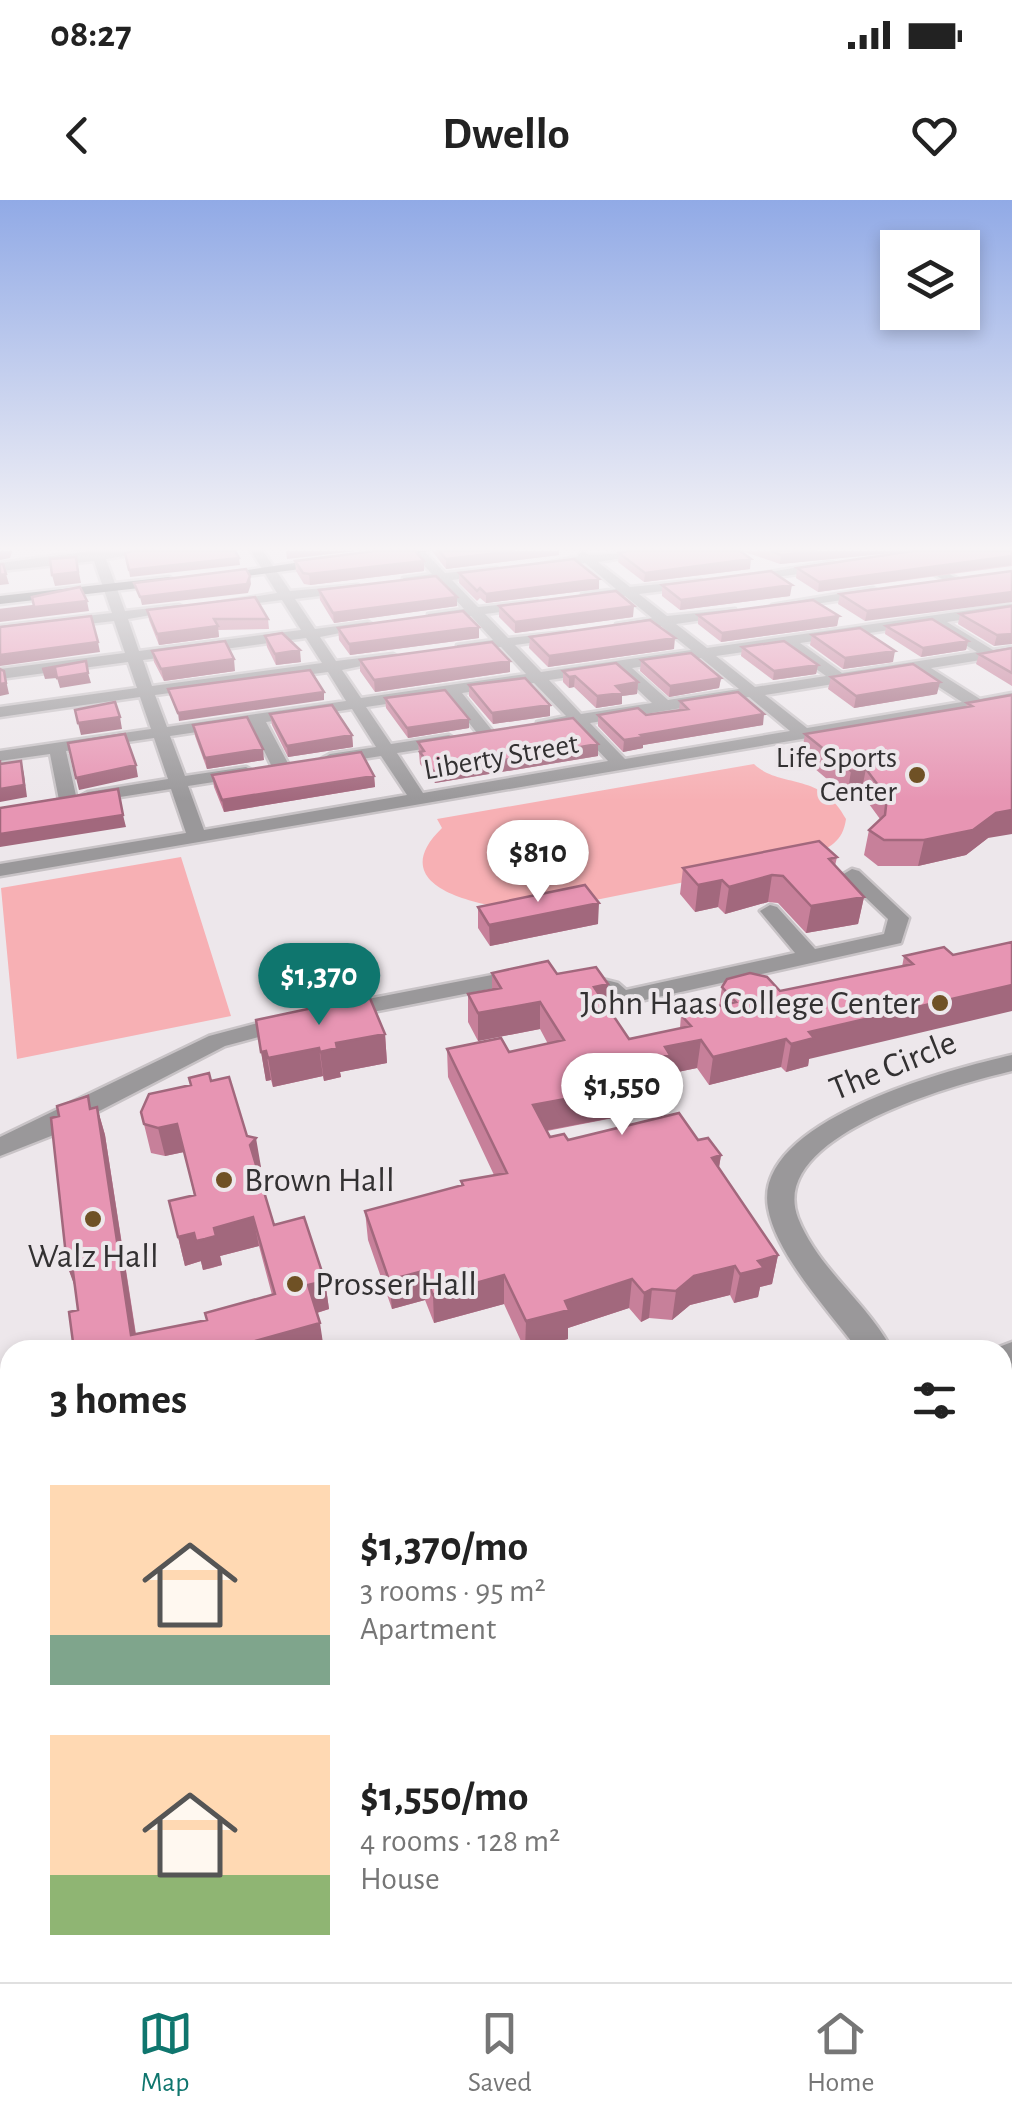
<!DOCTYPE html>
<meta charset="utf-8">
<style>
body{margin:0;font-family:"Alegreya Sans",sans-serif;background:#f6f6f6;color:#222;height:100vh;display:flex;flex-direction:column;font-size:38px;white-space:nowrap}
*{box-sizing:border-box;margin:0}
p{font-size:32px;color:#767676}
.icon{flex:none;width:55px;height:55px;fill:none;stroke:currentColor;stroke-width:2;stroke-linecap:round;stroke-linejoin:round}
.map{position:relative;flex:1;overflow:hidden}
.details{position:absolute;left:0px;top:1140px;width:1012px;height:642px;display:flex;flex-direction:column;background:#fff;border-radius:30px 30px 0 0;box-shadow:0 5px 15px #0003}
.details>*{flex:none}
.buttons{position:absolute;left:880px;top:30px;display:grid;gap:20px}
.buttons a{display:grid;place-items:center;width:100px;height:100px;border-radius:0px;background:#fff;box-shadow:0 5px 15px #0003;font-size:50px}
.price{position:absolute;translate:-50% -85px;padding:0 22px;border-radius:35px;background:#fff;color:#222;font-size:32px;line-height:65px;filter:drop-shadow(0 2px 5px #0008)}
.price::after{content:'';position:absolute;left:50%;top:60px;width:30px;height:22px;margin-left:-15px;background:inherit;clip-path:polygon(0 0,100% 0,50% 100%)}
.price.current{background:#0f766e;color:#fff}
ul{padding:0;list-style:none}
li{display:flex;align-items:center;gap:30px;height:250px;padding:0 50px}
li span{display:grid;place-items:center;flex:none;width:280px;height:200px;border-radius:0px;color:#555}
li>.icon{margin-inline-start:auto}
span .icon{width:120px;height:120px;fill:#fffc;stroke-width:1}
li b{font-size:42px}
h2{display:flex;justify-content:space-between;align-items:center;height:120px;padding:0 50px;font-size:42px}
.status{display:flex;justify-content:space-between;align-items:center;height:70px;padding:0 50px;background:#fff;direction:ltr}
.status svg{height:28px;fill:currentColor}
header{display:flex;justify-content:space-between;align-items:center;height:130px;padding:0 50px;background:#fff;font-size:45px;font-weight:700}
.tab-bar{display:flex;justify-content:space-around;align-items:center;height:140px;border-top:2px solid #e0e0e0;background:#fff;font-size:28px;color:#767676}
.tab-bar a{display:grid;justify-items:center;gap:5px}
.tab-bar .current{color:#0f766e}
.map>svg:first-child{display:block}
.green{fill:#f7b0b4}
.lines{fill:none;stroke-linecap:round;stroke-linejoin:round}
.minor-casing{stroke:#c8c3c6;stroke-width:5}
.major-casing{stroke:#c8c3c6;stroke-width:5}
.minor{fill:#9a989a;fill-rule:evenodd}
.major{fill:#59575a;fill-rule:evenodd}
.wall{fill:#c7809a}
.shaded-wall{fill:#a2687d}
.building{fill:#e795b3;stroke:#a2687d;stroke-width:2.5}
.poi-dot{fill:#6f5125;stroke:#ede7eb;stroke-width:4}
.labels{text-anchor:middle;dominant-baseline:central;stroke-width:8;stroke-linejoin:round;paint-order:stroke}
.far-street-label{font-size:30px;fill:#333132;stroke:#ede7eb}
.far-poi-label{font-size:30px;fill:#333132;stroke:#ede7eb;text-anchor:end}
.poi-label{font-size:35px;fill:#333132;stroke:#ede7eb;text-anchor:start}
.street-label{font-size:35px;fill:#333132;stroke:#ede7eb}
</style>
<div class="status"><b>08:27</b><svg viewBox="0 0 49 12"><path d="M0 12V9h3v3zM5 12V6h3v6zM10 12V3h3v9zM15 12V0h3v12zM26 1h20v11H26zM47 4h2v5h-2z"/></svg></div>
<header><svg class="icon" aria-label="back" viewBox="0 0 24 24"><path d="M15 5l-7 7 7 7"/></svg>Dwello<svg class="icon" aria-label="heart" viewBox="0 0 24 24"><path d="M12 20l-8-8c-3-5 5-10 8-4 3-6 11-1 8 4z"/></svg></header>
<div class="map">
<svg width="1012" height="1782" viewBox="0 0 1012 1782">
<rect width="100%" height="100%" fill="#ede7eb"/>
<!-- green -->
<path class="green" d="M754,564C780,589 821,571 846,619C843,642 829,648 809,657L541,711C500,710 375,693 442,628L437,619Z
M181,657L231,816L17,859L1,688Z"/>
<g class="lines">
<defs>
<path id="minor" d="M91,351H153L106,359L125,411L179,405L186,409L128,419L139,451L301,430L282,400L224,407L217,403L277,393L251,351H263L290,391L358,385V391L353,392L295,399L315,429L368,422L375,426L320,437L336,461L393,454L400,458L342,470L361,498L526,474L501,447L457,451V445L493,440L471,416L428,420V414L464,409L439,381L403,384V378L432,374L411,351H424L445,373L497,368V374L452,380L478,407L537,401V407L485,414L508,438L566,432V438L515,445L541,472L691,450L661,426L616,430V424L652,418L625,396L582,400V394L616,389L585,363L547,368L541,364L577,357L582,351L590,355L662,351L598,362L630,387L701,380V386L696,387L639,394L667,416L735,409V415L730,416L676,424L707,448L1012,404V412L947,422L993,450L1012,447V455L931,468L980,499L1012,493V503L0,676V664L186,633L171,589L88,602L79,597L88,592L168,579L154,538L66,551L77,600L68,605L59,600L50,554L0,561V551L151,529L140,497L0,517V507L137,488L128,462L0,479V469L125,453L114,421L0,434V426L112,413L94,361L0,371V363ZM931,424L977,452L842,473L800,443ZM306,438L322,463L152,486L143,460ZM784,446L826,476L755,487L716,456ZM701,458L739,489L668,500L632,468ZM617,470L652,503L581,514L549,480ZM914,471L962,502L807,528L765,495ZM328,472L346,501L167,527L155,495ZM534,483L566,516L537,522V528L574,525L608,561L423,593L397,553L449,545L457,540L449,535L391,544L366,507L447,495L481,538L487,539L495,534L462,493ZM749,497L790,531L625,559L590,523ZM352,509L376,547L330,554L321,559L330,564L381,556L407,595L204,630L188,586L246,577L255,572L246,567L185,576L170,536L251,524L272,567L281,572L290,567L266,522Z
M892,351H907L988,395L976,398Z
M830,362L835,363V369L740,382L733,378Z
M873,388L880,392L878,395L779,409L772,405Z
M852,669L859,671L909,718L901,743L622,805L567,780L578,773L618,783L626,790L795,753L760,711L770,705L777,707L815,749L884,734L888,719L842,675Z
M523,769L534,776L531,781L342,818L330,811L342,804Z
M288,815L296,817L300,822L296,827L225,846L51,936L0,956V937L209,836Z
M1012,855V871C957,884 766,935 798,1018C818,1069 867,1102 892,1150H858C830,1112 776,1055 768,1008C752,920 951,869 1012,855Z
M1012,1142V1168L1002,1172V1150H991Z
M10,1471V1509L0,1513V1473Z"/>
<path id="major" d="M392,351H429L382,360L376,356Z
M328,358L334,362L332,365L214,380L208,376Z
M169,377L176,381L174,384L0,404V396Z"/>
</defs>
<!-- minor casing -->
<use href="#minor" class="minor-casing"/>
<!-- major casing -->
<use href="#major" class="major-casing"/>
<!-- minor -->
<use href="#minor" class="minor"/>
<!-- major -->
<use href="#major" class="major"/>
</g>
<!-- wall -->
<path class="wall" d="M432,351H559V355L446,369Z
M742,351H912L780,364Z
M1012,351V366L818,392L796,378L797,368Z
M619,353L750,369L644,382L618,362Z
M295,361L424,371L310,385L304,384L296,371Z
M1012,371L865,421L838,404L840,394Z
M459,373L599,379V389L486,403L480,398L477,401L459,383Z
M662,385L790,396L680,410L662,396Z
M319,390L457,406L334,423L320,400Z
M499,406L633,417L515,433L499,417Z
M1012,406L994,446L958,424L960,414Z
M147,410L268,419L269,429L218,430L219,437L159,445L149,420Z
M698,415L839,416L837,426L721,442L698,424Z
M886,426L968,441L966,450L921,457L885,434Z
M338,428L479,438L350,455L339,440Z
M812,435L893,462L843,469L810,445Z
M265,436L301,462L276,465L267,447Z
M530,437L674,449L548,467L529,448Z
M742,447L818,465L816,474L773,480L741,456Z
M1012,448V486L976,464L979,454Z
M152,451L235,471L164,481L154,462Z
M360,460L510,472L375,492L360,471Z
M641,460L721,478L719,488L669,497L640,471Z
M563,471L638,482L637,494L622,496V504L596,508L574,487L569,488L563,482Z
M831,477L937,494L854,508L828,489Z
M469,485L550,516L493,524L469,496Z
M1012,495L988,638L966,655L918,666H878L864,655L869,630L880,619L861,593L847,596L801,557L805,534L966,507L967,503Z
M385,498L469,528L408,538L386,508Z
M680,501L763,525L643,545V548L623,552L598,526V515H646L679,510Z
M270,514L352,535L353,547L288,557L272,525Z
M193,525L264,560L207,569L195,536Z
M418,542L598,556L435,583L420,564Z
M212,575L374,576L375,587L224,612L214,587Z
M837,657L835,666L864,697L858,724L806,733L778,703L768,702L725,714L718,707L695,712L680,694L683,668Z
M478,707L598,724L490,746L478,728Z
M944,747L809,859L808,866L786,872L781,867L709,885L697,868L668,874L667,883L657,885L654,910L547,931L550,937L568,940H698L721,955L719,968L778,1055L772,1084L760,1087L758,1097L734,1103L730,1095L690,1105L672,1120L649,1118L641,1122L629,1108L568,1128V1139L525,1150L504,1104L434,1123L425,1100L392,1109L368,1040L365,1011L461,986V981L494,975L448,877L447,849L509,852L548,844L540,829L478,841L468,822V794L492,789V773L557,774L607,806L629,839L680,828L681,815L719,806L722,787L780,791L902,767L904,756Z
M256,820L385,834L387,863L340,872L341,877L324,881L323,876L273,887L271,880L266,881Z
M211,881L247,936L261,967L258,971L274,1025L325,1081L329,1109L317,1113L324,1150H74L78,1110L76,1088L67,1065L92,908L97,907L105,935L136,1134L207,1120L272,1095L259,1046L220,1056L222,1065L212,1068L203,1070L201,1061L185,1066L178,1037L194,995L184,952L165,956L151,953L141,912Z
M1002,1201H1012V1296L1002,1292Z
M1012,1306V1403L1002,1377V1307Z
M1002,1456H1012V1536H1002Z"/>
<!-- shaded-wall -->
<path class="shaded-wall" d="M0,351H12V352L10,358L0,360Z
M286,351H357L287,359Z
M515,351H559V355L446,369V359Z
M817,351H912L780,364L781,355Z
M1012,356L1011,365L818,392L819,382Z
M76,357L81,383L55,386L52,375Z
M239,358L240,365L130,377L129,370Z
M751,359L750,369L644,382L645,373Z
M424,361V371L310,385L309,374Z
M6,374L9,384L0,385V375Z
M250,376L251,384L248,393L142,405L140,397Z
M599,379V389L486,403V394Z
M792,385L790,396L680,410L681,400Z
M1012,392V402L865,421L867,411Z
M457,397V406L334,423L333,413Z
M87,401L89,411L0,422V411Z
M634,406L633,417L515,433V422Z
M839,416L837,426L721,442L722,433Z
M218,426L219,437L159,445L157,434Z
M479,427V438L350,455L349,444Z
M1012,434V444L994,446L997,435Z
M675,438L674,449L548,467L549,456Z
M968,441L966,450L921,457L923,448Z
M98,442L100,452L0,466V455Z
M300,450L301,462L276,465L275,454Z
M895,451L893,462L843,469L845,458Z
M234,459L235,471L164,481L161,469Z
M510,461V472L375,492L374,480Z
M818,465L816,474L773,480L774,471Z
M55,468L88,473L91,483L60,488L57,478L45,479L42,469Z
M4,471L9,494L0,496V484Z
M575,476L574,487L569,488V477Z
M721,478L719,488L669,497L670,486Z
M638,482L637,494L622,496V504L596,508L597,496L616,486Z
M940,482L937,494L932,495L854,508L856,496Z
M324,492V500L179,521L178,513Z
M550,505V516L493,524L492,513Z
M764,514L763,525L643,545V548L623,552L624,540L641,535Z
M120,517L122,529L81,535L78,523Z
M469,519V528L408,538L407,528Z
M352,535L353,547L288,557L287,546Z
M598,544V556L435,583L434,572Z
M263,549L264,560L207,569L205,558Z
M21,561L24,574L27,597L0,602V589Z
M136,565L138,577L79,590L76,578Z
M866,569L861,593L847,596L851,571Z
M374,576L375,587L224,612L222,600Z
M1012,610V634L988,638L966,655L918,666L924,640L996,613Z
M123,615L126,627L0,647V634Z
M772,675L768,702L725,714L729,687Z
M722,680L718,707L695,712L698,685Z
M864,697L858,724L806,733L811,706Z
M599,703L598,724L490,746L489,725Z
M608,784L606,811L594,787Z
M1012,785V811L809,859L808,866L786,872L791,844L809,832Z
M540,802V829L478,841V813Z
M385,834L387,863L340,872L341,877L324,881L320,852L336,843Z
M786,839L781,867L709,885L713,857Z
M701,840L697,868L668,874L667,883L657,885L654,910L532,933L533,905L643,861L665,847Z
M319,848L323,876L273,887L268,858Z
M266,851L271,880L266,881L261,852Z
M97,907L105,935L138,1150L131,1135Z
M177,924L184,952L165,956L158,928Z
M256,938L261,967L255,974L250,945Z
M721,955L716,984L712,958Z
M253,1017L259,1046L220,1056L222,1065L203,1070L196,1041L214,1028Z
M194,1033L201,1061L185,1066L178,1037Z
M778,1055L772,1084L760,1087L758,1097L734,1103L740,1074L758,1061Z
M72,1064L77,1093L67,1065Z
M735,1066L730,1095L690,1105L672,1120L676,1091L694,1076Z
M423,1071L425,1100L392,1109L389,1080Z
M504,1075V1104L434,1123L433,1095Z
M632,1079L629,1108L568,1128V1139L525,1150L526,1121L565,1101Z
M325,1081L329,1109L313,1114L308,1085Z
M652,1089L649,1118L641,1122L644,1093Z
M320,1123L324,1150H235L234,1147Z"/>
<!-- building -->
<path class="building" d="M133,351H235L239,358L129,370L125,353Z
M375,351H415L424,361L309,374L303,373L295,361Z
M439,351H515L446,359Z
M628,351H740L751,359L645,373L619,353Z
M771,351H817L781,355Z
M913,351H1012V356L819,382L797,368Z
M76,357L78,372L52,375L50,359Z
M574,359L599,379L486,394L480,388L477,391L459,373Z
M0,364H3L6,374L0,375Z
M246,369L250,376L247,384L140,397L134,383Z
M771,371L792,385L681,400L662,385Z
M1012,371V392L867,411L840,394Z
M436,376L457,397L333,413L319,390Z
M80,387L87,401L0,411V410L34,406L32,397Z
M616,391L634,406L515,422L499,406Z
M255,397L268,419H214L218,426L157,434L147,410Z
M813,400L839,416L722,433L698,415Z
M1012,406V434L997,435L960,414Z
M463,411L479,427L349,444L338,428Z
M91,416L98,442L0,455V427Z
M932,419L968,441L923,448L886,426Z
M650,420L675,438L549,456L530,437Z
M860,428L895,451L845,458L812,435Z
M282,433L300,450L275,454L265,436Z
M225,441L234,459L161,469L152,451Z
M784,441L818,465L774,471L742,447Z
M492,442L510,461L374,480L360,460Z
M1012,448V473L979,454Z
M691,453L721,478L670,486L641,460Z
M86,461L88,473L57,478L55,468L42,469Z
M616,463L638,482L616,486L623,493L597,496L575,476L569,477L563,471Z
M913,464L940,482L856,496L831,477Z
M0,469L4,471L6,483L0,484Z
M310,470L324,492L178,513L168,489Z
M525,478L550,505L492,513L469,485Z
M445,490L469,519L407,528L385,498Z
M738,492L764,514L641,535L644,537L624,540L598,515L638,508L646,515L688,509L680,501Z
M1012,495V610L996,613L973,630L924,640H884L869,630L885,615L887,597L866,569L851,571L805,534L972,506L967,503Z
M115,502L120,517L78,523L75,510Z
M332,505L352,535L287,546L270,514Z
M247,517L263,549L205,558L193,525Z
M573,518L598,544L434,572L420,552L424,551L418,542Z
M125,534L136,565L76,578L68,543Z
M361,552L374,576L222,600L212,575Z
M0,560V564L21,561L24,585L0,589Z
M118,589L123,615L0,634V608Z
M819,641L837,657L829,659L864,697L811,706L783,676L772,675L729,687L722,680L698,685L683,668Z
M585,685L599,703L489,725L478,707Z
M1012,742V785L809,832L814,838L791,844L786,839L713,857L701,840L665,847L670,855L643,861L657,882L533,905L550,937L564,934L568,940L679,913L698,940L708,938L721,955L712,958L778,1055L758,1061L764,1068L740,1074L735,1066L694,1076L676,1091L652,1089L644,1093L632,1079L565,1101L569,1110L526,1121L504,1075L433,1095L423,1071L389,1080L365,1011L463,985L461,981L507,973L447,849L501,838L509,852L564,840L540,802L478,813L468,794L501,788L492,773L548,761L557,774L596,767L608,784L594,787L629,839L691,826L681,815L736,802L722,787L727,779L750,773L767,777L780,791L913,764L904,756L944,747L953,755Z
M369,796L385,834L336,843L337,848L320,852L319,848L268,858L266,851L261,852L256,820Z
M209,873L211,881L229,877L247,936L256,938L250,945L274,1025L304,1017L325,1081L308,1085L320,1123L234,1147L235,1150H74L69,1112L78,1110L72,1064L67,1065L51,918L59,916L57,906L88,896L90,909L97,907L131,1135L207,1120L205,1113L275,1094L253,1017L214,1028L216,1036L205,1039L196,1041L194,1033L178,1037L169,1001L195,995L177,924L158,928L144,924L141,912L149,894L191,885L189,878Z
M1004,1198L1012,1201V1261L1002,1257V1203Z
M1012,1306V1335L1002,1310V1307Z
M1002,1456H1012V1516H1002Z"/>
<!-- sky -->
<linearGradient id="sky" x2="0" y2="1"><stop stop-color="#91aae6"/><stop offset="0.58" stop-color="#f7f4f6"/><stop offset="1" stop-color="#f7f4f6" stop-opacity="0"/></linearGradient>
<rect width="1012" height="601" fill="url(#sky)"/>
<!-- markers -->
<g class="poi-dot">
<circle cx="917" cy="575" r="10"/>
<circle cx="940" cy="803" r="10"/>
<circle cx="224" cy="980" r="10"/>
<circle cx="93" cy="1019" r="10"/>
<circle cx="295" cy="1084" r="10"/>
</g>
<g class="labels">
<!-- far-street labels -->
<g class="far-street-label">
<text transform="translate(501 557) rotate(-10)">Liberty Street</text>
</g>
<!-- far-poi labels -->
<g class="far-poi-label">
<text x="897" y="558">Life Sports<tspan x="897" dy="34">Center</tspan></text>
</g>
<!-- poi labels -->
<g class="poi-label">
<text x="920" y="803" text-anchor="end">John Haas College Center</text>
<text x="244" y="980">Brown Hall</text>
<text x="93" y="1056" text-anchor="middle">Walz Hall</text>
<text x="315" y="1084">Prosser Hall</text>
</g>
<!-- street labels -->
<g class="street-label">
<text transform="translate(893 866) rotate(-22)">The Circle</text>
</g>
</g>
</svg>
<div class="buttons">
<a><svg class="icon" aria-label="layers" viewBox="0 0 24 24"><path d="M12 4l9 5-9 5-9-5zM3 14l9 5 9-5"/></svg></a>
</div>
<b class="price" style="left:538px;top:705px">$810</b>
<b class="price current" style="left:319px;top:828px">$1,370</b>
<b class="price" style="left:622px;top:938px">$1,550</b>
<section class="details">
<h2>3 homes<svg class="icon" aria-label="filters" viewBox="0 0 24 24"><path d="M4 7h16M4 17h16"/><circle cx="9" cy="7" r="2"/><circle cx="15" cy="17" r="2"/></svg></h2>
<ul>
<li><span style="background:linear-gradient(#ffd9b3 75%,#7fa58c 0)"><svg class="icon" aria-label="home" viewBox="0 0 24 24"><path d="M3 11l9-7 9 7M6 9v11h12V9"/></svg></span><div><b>$1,370/mo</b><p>3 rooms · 95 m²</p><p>Apartment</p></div></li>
<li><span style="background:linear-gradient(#ffd9b3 70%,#8fb573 0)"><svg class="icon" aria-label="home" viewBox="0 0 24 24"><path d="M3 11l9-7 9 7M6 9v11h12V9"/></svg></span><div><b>$1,550/mo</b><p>4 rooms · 128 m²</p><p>House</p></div></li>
</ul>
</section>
</div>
<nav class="tab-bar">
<a class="current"><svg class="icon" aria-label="map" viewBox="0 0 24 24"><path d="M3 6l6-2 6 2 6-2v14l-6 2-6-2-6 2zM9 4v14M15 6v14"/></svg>Map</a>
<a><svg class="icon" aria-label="saved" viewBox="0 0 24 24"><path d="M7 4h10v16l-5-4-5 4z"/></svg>Saved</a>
<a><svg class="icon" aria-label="home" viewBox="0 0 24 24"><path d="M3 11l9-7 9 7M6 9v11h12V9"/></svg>Home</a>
</nav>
